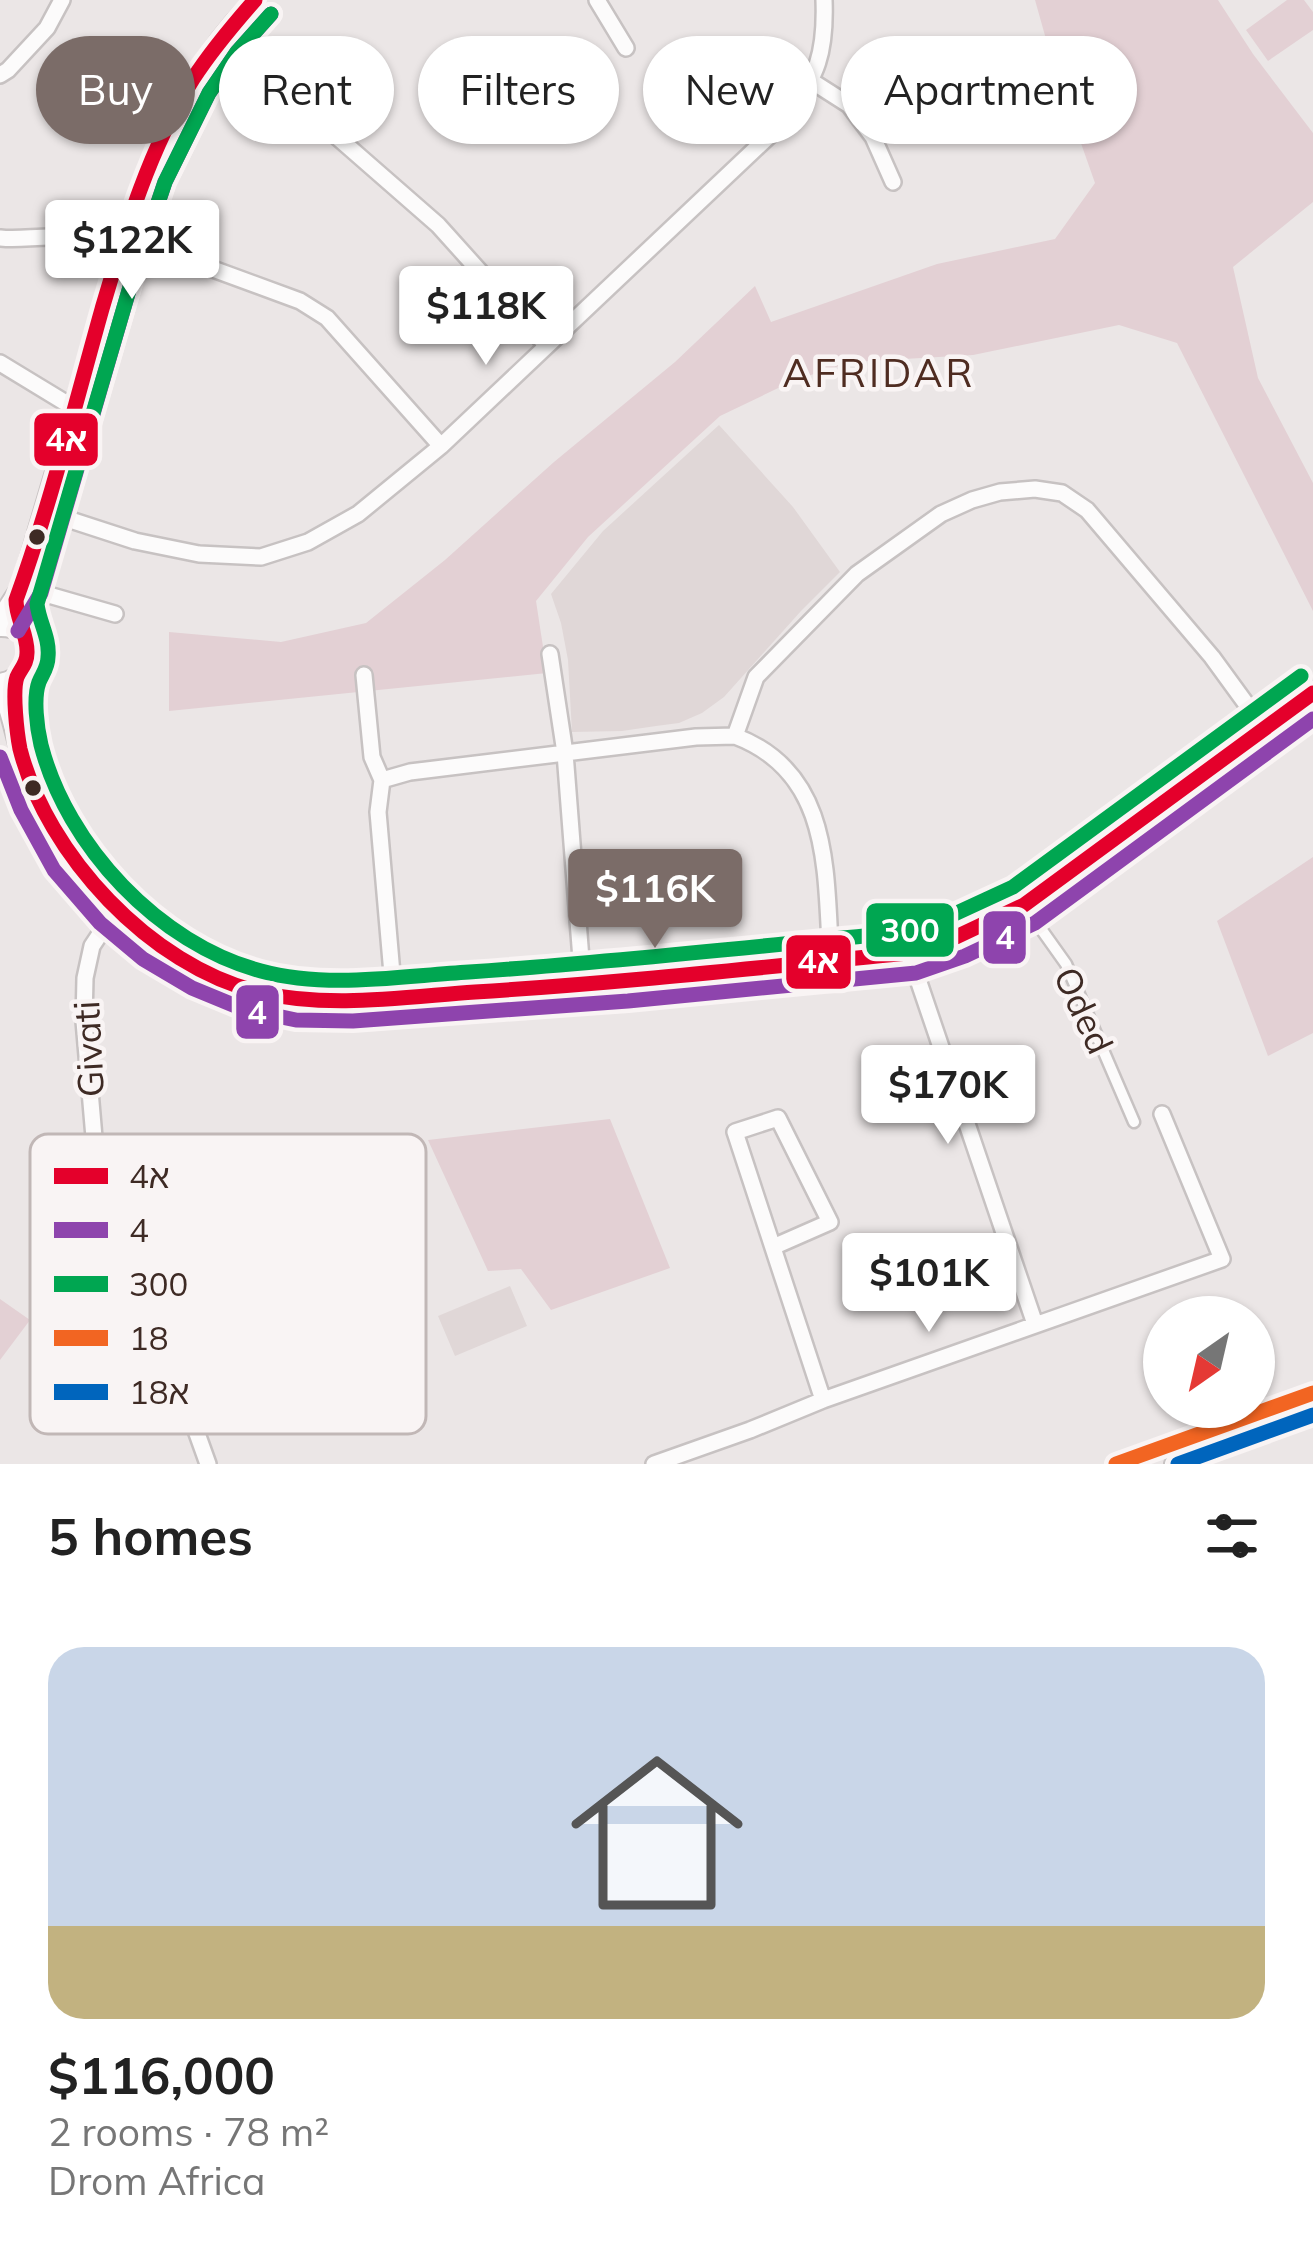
<!DOCTYPE html>
<meta charset="utf-8">
<style>
body{margin:0;font-family:Mulish,"Noto Sans Hebrew",sans-serif;background:#f6f6f6;color:#222;height:100vh;display:flex;flex-direction:column;font-size:45px;white-space:nowrap}
*{box-sizing:border-box;margin:0}
p{font-size:39px;color:#767676}
.icon{flex:none;width:66px;height:66px;fill:none;stroke:currentColor;stroke-width:2;stroke-linecap:round;stroke-linejoin:round}
.map{position:relative;height:1464px;overflow:hidden}
.drawer{display:flex;flex-direction:column;background:#fff;flex:1}
.drawer>*{flex:none}
.guide{position:absolute;left:36px;top:36px;width:1242px;height:108px;display:flex;gap:24px}
.needle{width:78px;rotate:214deg}
.controls{position:absolute;left:1143px;top:1296px;display:grid;gap:24px}
.controls a{display:grid;place-items:center;width:132px;height:132px;border-radius:50%;background:#fff;box-shadow:0 3px 9px #0004;font-size:60px}
.price{position:absolute;translate:-50% -102px;padding:0 27px;border-radius:12px;background:#fff;color:#222;font-size:39px;line-height:78px;filter:drop-shadow(0 3px 6px #0008)}
.price::after{content:'';position:absolute;left:50%;top:72px;width:36px;height:27px;margin-left:-18px;background:inherit;clip-path:polygon(0 0,100% 0,50% 100%)}
.price.on{background:#7b6c68;color:#fff}
ul{padding:0;list-style:none}
li{display:grid;align-content:center;gap:24px;height:636px;padding:0 48px}
li+li{border-top:3px solid #e0e0e0}
li span{display:grid;place-items:center;height:372px;border-radius:36px;color:#555}
li>.icon{margin-inline-start:auto}
span .icon{width:216px;height:216px;fill:#fffc;stroke-width:1}
li b{font-size:51px}
h2{display:flex;justify-content:space-between;align-items:center;height:144px;padding:0 48px;font-size:51px}
.pill{padding:0 42px;border-radius:54px;background:#fff;box-shadow:0 3px 9px #0004;font-size:42px;line-height:108px}
.pill.on{background:#7b6c68;color:#fff}
.map>svg:first-child{display:block}
.built{fill:#e0d7d7}
.green{fill:#e3d0d4}
.lines{fill:none;stroke-linecap:round;stroke-linejoin:round}
.pedestrian-casing{stroke:#c7c2c2;stroke-width:15}
.minor-casing{stroke:#c7c2c2;stroke-width:20}
.tertiary-casing{stroke:#c7c2c2;stroke-width:22}
.pedestrian{stroke:#fcfbfb;stroke-width:10}
.minor{stroke:#fcfbfb;stroke-width:15}
.tertiary{stroke:#fcfbfb;stroke-width:18}
.bus-1-casing{stroke:#f9f4f4;stroke-width:24}
.bus-2-casing{stroke:#f9f4f4;stroke-width:24}
.bus-3-casing{stroke:#f9f4f4;stroke-width:24}
.bus-4-casing{stroke:#f9f4f4;stroke-width:24}
.bus-5-casing{stroke:#f9f4f4;stroke-width:24}
.bus-1{stroke:#e4002b;stroke-width:15}
.bus-2{stroke:#8e44ad;stroke-width:15}
.bus-3{stroke:#00a651;stroke-width:15}
.bus-4{stroke:#f26522;stroke-width:15}
.bus-5{stroke:#0065bd;stroke-width:15}
.bus-dot{fill:#3e2a24;stroke:#f9f4f4;stroke-width:4.5}
.labels{text-anchor:middle;dominant-baseline:central;stroke-width:9;stroke-linejoin:round;paint-order:stroke}
.street-label{font-size:36px;fill:#3e2a24;stroke:#f9f4f4}
.neighbourhood-label{font-size:39px;letter-spacing:3px;fill:#4f2c21;stroke:#f9f4f4}
.key{fill:#f9f4f4;stroke:#c1b7b6;stroke-width:3}
.key-label{font-size:33px;fill:#3e2a24}
.line-badge{stroke:#f9f4f4;stroke-width:4.5}
.badge-label{font-size:33px;text-anchor:middle;font-weight:bold;fill:#fff}
</style>
<div class="map">
<svg width="1313" height="1464" viewBox="0 0 1313 1464">
<rect width="100%" height="100%" fill="#ebe6e6"/>
<!-- built -->
<path class="built" d="M719,425L793,507L840,572L801,611L724,697L702,713L679,723L656,726L622,731L572,732L568,660L561,623L551,594L603,531Z
M510,1286L527,1326L455,1356L438,1316Z"/>
<!-- green -->
<path class="green" d="M1035,0H1218L1253,54L1313,133V202L1233,267L1258,378L1313,483V611L1177,343L1119,325L973,355L852,362L795,380L720,416L588,537L536,601L547,673L169,711V632L281,642L366,623L445,560L554,462L675,362L755,286L771,322L937,264L1055,239L1095,183L1053,64Z
M1287,0H1304L1313,12V30L1268,61L1246,30Z
M1313,857V1033L1268,1056L1217,921Z
M610,1119L670,1268L551,1310L521,1269L488,1271L428,1140Z
M0,1299L30,1320L0,1360Z"/>
<g class="lines">
<defs>
<path id="pedestrian" d="M1024,905L1066,964L1134,1122"/>
<path id="minor" d="M597,0L626,48
M213,49L335,135L438,225L546,345
M0,75L8,70L47,28L62,0
M813,82L849,105L873,137L893,182
M123,236L300,301L327,318L441,446
M0,238C17,240 33,237 50,237C73,237 98,241 119,249
M0,363L74,408
M43,511L135,541L199,554L261,557L308,542L358,514L441,446L787,119C817,75 826,54 824,0
M21,587L115,614
M550,654L565,753L583,985
M364,675L372,757L382,780
M735,736C833,773 825,873 831,961
M116,910L92,946L85,978L84,1021L95,1149L208,1464
M909,953L1035,1324
M394,997L378,812L382,780L410,772L696,737L735,736L756,677L857,574L941,514L972,500L1000,492L1035,489L1062,493L1087,510L1212,657L1263,727
M773,1247L830,1222L778,1118L735,1132L823,1400
M155,1322L352,1248L401,1379L365,1395L315,1261
M654,1464L750,1430L823,1400L1222,1259L1162,1114"/>
<path id="tertiary" d="M0,619L21,587C42,515 63,445 84,374C121,242 155,99 255,0
M0,627C40,626 39,677 0,683
M0,688C11,709 14,734 22,757C35,795 56,838 80,870C121,923 184,969 248,989C314,1010 389,997 456,993C607,984 758,967 909,953L956,937L1024,905L1313,693
M1116,1464L1313,1393
M1174,1464L1313,1413"/>
</defs>
<!-- pedestrian casing -->
<use href="#pedestrian" class="pedestrian-casing"/>
<!-- minor casing -->
<use href="#minor" class="minor-casing"/>
<!-- tertiary casing -->
<use href="#tertiary" class="tertiary-casing"/>
<!-- pedestrian -->
<use href="#pedestrian" class="pedestrian"/>
<!-- minor -->
<use href="#minor" class="minor"/>
<!-- tertiary -->
<use href="#tertiary" class="tertiary"/>
<defs>
<path id="bus-1" d="M255,0C233,25 211,51 193,79C149,149 125,231 102,309C75,405 50,506 16,600C16,618 28,635 27,653C27,664 21,668 17,677C12,691 17,734 20,749C47,855 151,966 258,992C329,1009 404,997 475,992C620,983 764,967 909,953L956,937L1024,905L1313,693"/>
<path id="bus-2" d="M18,631L41,593L132,280L165,182L209,93L237,52L271,14
M0,757L21,810L54,870L100,923L143,959L192,988L243,1009L296,1020L353,1021L628,1001L916,973L965,956L1035,923L1313,719"/>
<path id="bus-3" d="M271,14L237,52L209,93L165,182L132,280L37,604C39,622 50,638 48,657C48,667 43,673 39,682C33,698 37,728 41,745C67,846 159,944 261,971C327,989 401,976 469,972C615,962 759,946 905,932L948,917L1013,887L1301,676"/>
<path id="bus-4" d="M1116,1464L1313,1393"/>
<path id="bus-5" d="M1178,1464L1313,1415"/>
</defs>
<!-- bus-1 casing -->
<use href="#bus-1" class="bus-1-casing"/>
<!-- bus-2 casing -->
<use href="#bus-2" class="bus-2-casing"/>
<!-- bus-3 casing -->
<use href="#bus-3" class="bus-3-casing"/>
<!-- bus-4 casing -->
<use href="#bus-4" class="bus-4-casing"/>
<!-- bus-5 casing -->
<use href="#bus-5" class="bus-5-casing"/>
<!-- bus-1 -->
<use href="#bus-1" class="bus-1"/>
<!-- bus-2 -->
<use href="#bus-2" class="bus-2"/>
<!-- bus-3 -->
<use href="#bus-3" class="bus-3"/>
<!-- bus-4 -->
<use href="#bus-4" class="bus-4"/>
<!-- bus-5 -->
<use href="#bus-5" class="bus-5"/>
</g>
<!-- markers -->
<g class="bus-dot">
<circle cx="37" cy="537" r="10"/>
<circle cx="33" cy="788" r="10"/>
</g>
<g class="labels">
<!-- street labels -->
<g class="street-label">
<text transform="translate(1084 1010) rotate(65)">Oded</text>
<text transform="translate(88 1049) rotate(-93)">Givati</text>
</g>
<!-- neighbourhood labels -->
<g class="neighbourhood-label">
<text x="879" y="372">AFRIDAR</text>
</g>
</g>
<!-- legend -->
<rect x="30" y="1134" width="396" height="300" rx="18" class="key"/>
<rect x="54" y="1168" width="54" height="16" fill="#e4002b"/>
<rect x="54" y="1222" width="54" height="16" fill="#8e44ad"/>
<rect x="54" y="1276" width="54" height="16" fill="#00a651"/>
<rect x="54" y="1330" width="54" height="16" fill="#f26522"/>
<rect x="54" y="1384" width="54" height="16" fill="#0065bd"/>
<g class="key-label">
<text x="129" y="1188">4א</text>
<text x="129" y="1242">4</text>
<text x="129" y="1296">300</text>
<text x="129" y="1350">18</text>
<text x="129" y="1404">18א</text>
</g>
<g class="line-badge">
<rect x="32" y="411" width="68" height="57" rx="12" fill="#e4002b"/>
<rect x="864" y="901" width="92" height="58" rx="12" fill="#00a651"/>
<rect x="981" y="909" width="47" height="57" rx="12" fill="#8e44ad"/>
<rect x="784" y="933" width="69" height="58" rx="12" fill="#e4002b"/>
<rect x="234" y="983" width="47" height="58" rx="12" fill="#8e44ad"/>
</g>
<g class="badge-label">
<text x="66" y="451">4א</text>
<text x="910" y="942">300</text>
<text x="1005" y="949">4</text>
<text x="818" y="973">4א</text>
<text x="257" y="1024">4</text>
</g>
</svg>
<div class="controls">
<a><svg class="needle" viewBox="-14 -14 28 28"><path d="M0-13l5 13h-10z" fill="#e53935"/><path d="M0 13l5-13h-10z" fill="#767676"/></svg></a>
</div>
<b class="price" style="left:132px;top:302px">$122K</b>
<b class="price" style="left:486px;top:368px">$118K</b>
<b class="price on" style="left:655px;top:951px">$116K</b>
<b class="price" style="left:948px;top:1147px">$170K</b>
<b class="price" style="left:929px;top:1335px">$101K</b>
<div class="guide">
<a class="pill on">Buy</a>
<a class="pill">Rent</a>
<a class="pill">Filters</a>
<a class="pill">New</a>
<a class="pill">Apartment</a>
</div>
</div>
<section class="drawer">
<h2>5 homes<svg class="icon" aria-label="filters" viewBox="0 0 24 24"><path d="M4 7h16M4 17h16"/><circle cx="9" cy="7" r="2"/><circle cx="15" cy="17" r="2"/></svg></h2>
<ul>
<li><span style="background:linear-gradient(#c9d6e8 75%,#c2b280 0)"><svg class="icon" aria-label="home" viewBox="0 0 24 24"><path d="M3 11l9-7 9 7M6 9v11h12V9"/></svg></span><div><b>$116,000</b><p>2 rooms · 78 m²</p><p>Drom Africa</p></div></li>
</ul>
</section>
